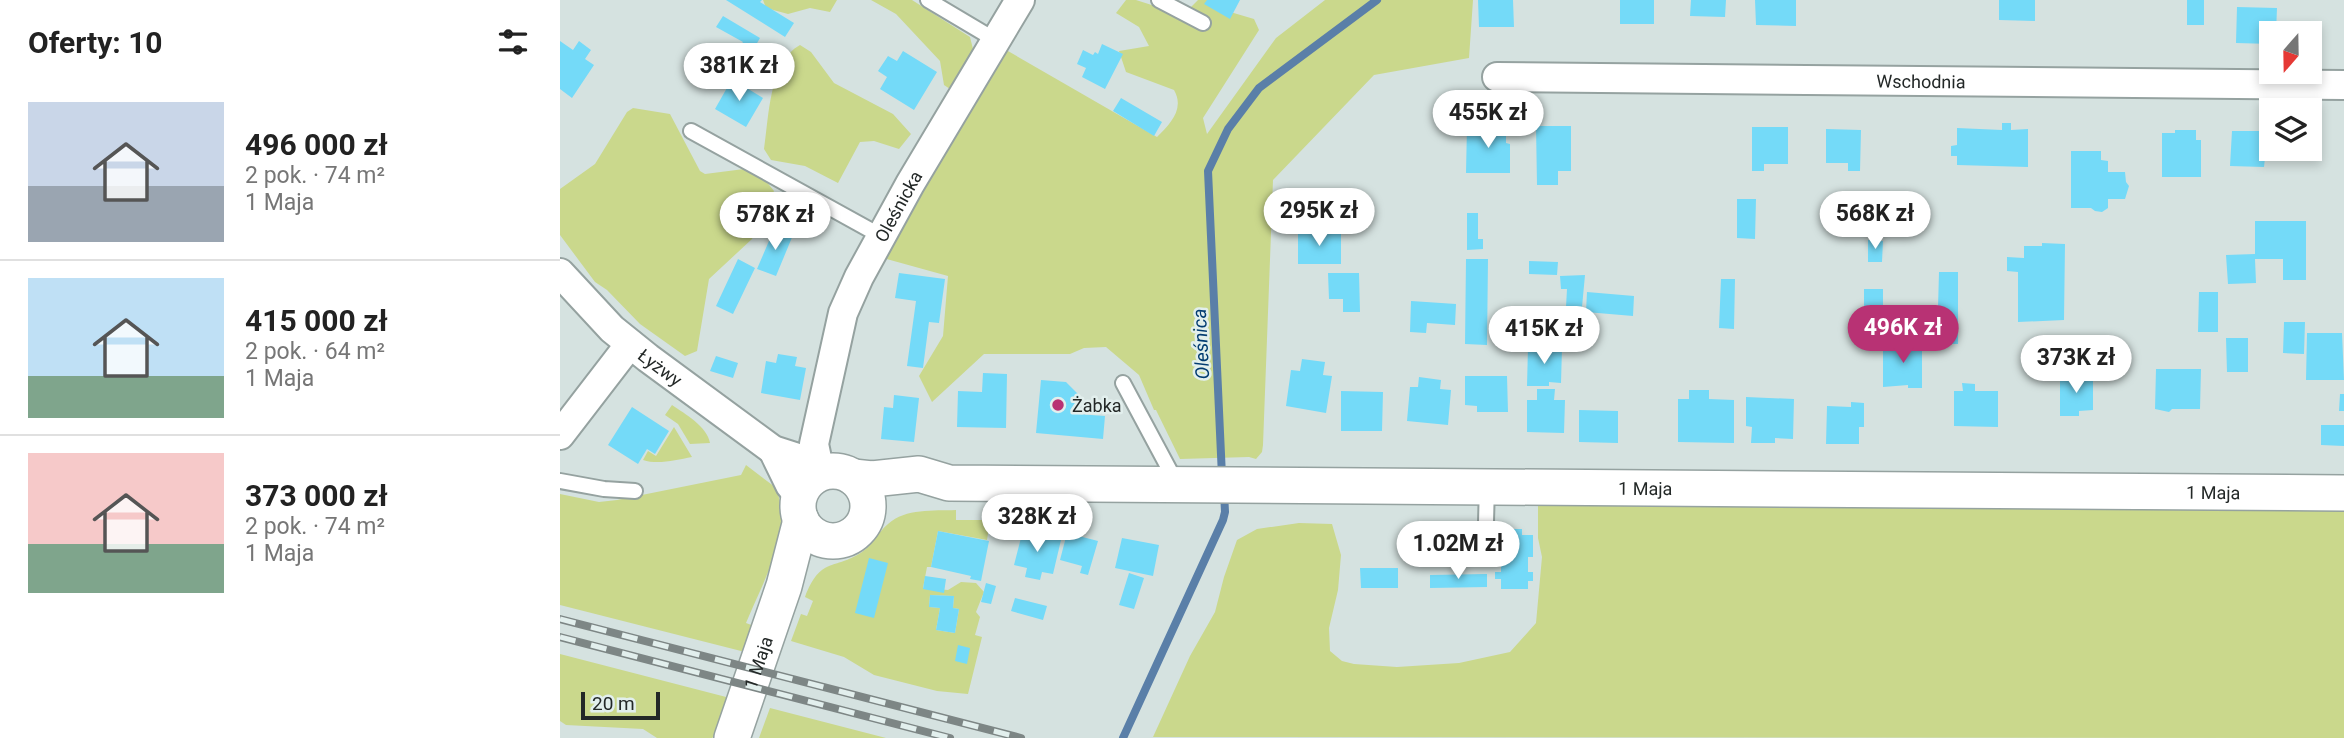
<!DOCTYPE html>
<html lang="pl">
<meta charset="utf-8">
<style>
body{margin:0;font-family:Roboto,sans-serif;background:#f2f2f2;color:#222;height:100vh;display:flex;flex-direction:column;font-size:26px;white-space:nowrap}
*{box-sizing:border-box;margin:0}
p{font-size:23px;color:#767676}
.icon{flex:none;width:38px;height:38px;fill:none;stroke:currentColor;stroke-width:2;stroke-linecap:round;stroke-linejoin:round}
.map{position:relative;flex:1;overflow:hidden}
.drawer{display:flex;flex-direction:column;background:#fff;width:560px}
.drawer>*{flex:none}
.needle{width:46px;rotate:200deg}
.tools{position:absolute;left:1699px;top:21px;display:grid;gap:14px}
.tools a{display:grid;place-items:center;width:63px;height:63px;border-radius:0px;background:#fff;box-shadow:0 4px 10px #0003;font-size:35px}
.scale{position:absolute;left:21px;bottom:18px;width:79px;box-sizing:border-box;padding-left:7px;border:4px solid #232827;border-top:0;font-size:19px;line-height:24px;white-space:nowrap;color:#232827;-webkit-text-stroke:5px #e2efed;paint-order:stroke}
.price{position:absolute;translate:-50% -60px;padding:0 16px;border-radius:24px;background:#fff;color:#222;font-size:23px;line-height:46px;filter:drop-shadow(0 2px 4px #0008)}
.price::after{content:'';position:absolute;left:50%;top:42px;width:21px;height:16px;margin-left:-10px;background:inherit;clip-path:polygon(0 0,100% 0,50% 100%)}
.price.active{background:#b83274;color:#fff}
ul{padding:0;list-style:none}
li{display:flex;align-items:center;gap:21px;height:175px;padding:0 28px}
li+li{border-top:2px solid #e0e0e0}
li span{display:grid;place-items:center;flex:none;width:196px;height:140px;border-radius:0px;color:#555}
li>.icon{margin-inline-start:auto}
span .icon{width:84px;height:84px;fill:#fffc;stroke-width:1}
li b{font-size:30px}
h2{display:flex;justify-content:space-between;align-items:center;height:84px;padding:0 28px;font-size:30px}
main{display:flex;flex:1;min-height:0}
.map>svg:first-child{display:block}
.green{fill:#cad88c;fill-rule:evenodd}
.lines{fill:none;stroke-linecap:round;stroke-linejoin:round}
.stream{stroke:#5a7fa8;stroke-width:8}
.building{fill:#74daf8}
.service-casing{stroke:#95a2a0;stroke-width:18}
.minor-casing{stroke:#95a2a0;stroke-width:32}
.tertiary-casing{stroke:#95a2a0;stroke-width:38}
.service{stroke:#fff;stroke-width:14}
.minor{stroke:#fff;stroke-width:28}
.tertiary{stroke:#fff;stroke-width:35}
.rail-casing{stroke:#7d8685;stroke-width:8}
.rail{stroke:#e2efed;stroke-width:5;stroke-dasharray:16;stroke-linecap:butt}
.poi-dot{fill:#b83274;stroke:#e2efed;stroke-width:2.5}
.labels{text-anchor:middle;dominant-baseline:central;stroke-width:5;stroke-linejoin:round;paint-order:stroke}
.street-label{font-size:18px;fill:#232827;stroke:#e2efed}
.poi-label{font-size:18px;fill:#232827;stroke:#e2efed;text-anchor:start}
.water-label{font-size:19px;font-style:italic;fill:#023c71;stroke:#e2efed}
</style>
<main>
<section class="drawer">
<h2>Oferty: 10<svg class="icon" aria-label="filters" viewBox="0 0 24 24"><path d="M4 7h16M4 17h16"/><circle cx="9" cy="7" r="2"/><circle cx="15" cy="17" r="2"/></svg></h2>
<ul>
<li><span style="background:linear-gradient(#c9d6e8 60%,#9aa5b1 0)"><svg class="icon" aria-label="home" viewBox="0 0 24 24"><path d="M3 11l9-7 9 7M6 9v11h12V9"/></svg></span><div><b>496 000 zł</b><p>2 pok. · 74 m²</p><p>1 Maja</p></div></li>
<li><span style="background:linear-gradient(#bfe0f5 70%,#7fa58c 0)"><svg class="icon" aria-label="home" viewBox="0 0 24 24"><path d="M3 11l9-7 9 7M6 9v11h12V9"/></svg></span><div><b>415 000 zł</b><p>2 pok. · 64 m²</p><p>1 Maja</p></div></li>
<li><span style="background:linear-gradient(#f6c9c9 65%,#7fa58c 0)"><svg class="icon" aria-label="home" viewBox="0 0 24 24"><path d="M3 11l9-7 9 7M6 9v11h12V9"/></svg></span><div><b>373 000 zł</b><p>2 pok. · 74 m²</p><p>1 Maja</p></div></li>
</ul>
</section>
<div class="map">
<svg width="1784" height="738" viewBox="0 0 1784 738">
<rect width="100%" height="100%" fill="#d5e2e0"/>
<!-- green -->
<path class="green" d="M203,0H277L270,12L250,8L228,14L206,8Z
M311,0H352L410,37L413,49L390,89L384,85L380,61L336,14Z
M566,0H576L623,15L638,0H648L650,6L694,19L699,30L643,118L647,134L716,38L765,0H913L909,58L814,75L713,180L703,445L702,452L696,459L689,457L620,459L596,410H594L579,375L546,347L524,348L510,354H424L372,402L359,376L383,336L388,276L323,258L441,47L597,137C610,124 625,109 614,90L566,72L559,51L589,46L579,27L556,13Z
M240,45L251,52L274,83L333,114L351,134L339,149L314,141L300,142L278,183L245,166L211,160L204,149C209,117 209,62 240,45Z
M73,108L110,114L140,171L145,174L192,168L198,171L214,191L192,239L149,279L137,351L125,356L80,324L47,290L35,282L0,235V189L35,164L67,112Z
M112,405C125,414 147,426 150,443L130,444L118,424L105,415Z
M114,427L132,457C116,460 98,465 83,460L88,451L96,456Z
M186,465L215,487C235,528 202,584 186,623L194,626L185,652L0,605V494L39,502L57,500L181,475Z
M978,504L1784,511V738L593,737L630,656L655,612L664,577L677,540L697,529L739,523L772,524L781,555L778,590L769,628L770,651L782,661L794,664L837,667L899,663L950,652L976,623L982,557L978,538Z
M396,510V520H430L427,540L378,531L371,567H367L363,588L388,590L401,582L416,583L424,592L416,612L420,617L415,635L422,637L408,694L377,691L314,675L284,657L231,641L241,614L247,616L253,601L245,597C261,556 273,571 302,552C313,545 318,532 328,524C346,508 373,511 396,510ZM370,595L394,596L393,608L399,609L395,633L376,630L380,608L369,607Z
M0,654L170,698L157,734L152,738H97L83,729L6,725L0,721Z
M210,708L326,738H199Z"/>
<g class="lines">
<!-- stream -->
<path class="stream" d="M662,476L648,171L668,129L699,88L817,0
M563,738L663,520L665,512L664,492"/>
</g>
<!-- building -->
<path class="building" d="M166,0H202L200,2L234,23L225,37Z
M647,0H680L670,19L644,4Z
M918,0H953L954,27H919Z
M1060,0H1094V24H1060Z
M1131,0H1166L1165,17L1130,16Z
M1195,0H1236V26L1196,25Z
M1439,0H1475V21L1439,20Z
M1627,0H1644V25H1627Z
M1677,7L1717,8L1716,33H1712V44L1676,43Z
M163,16L200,38L189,57L178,50L183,42L156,27Z
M0,41L13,50L19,41L31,50L25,59L34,65L12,98L0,89Z
M542,44L563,54L545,89L522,77L526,68L517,64L523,50L533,55L535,52L538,54Z
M343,51L377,72L354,110L320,89L327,77L318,71L328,56L337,61Z
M172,79L203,98L186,127L155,109Z
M561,98L602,122L594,136L553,111Z
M1442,123H1451V130L1468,129V167L1397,165V156H1391V146L1397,145V128L1442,130Z
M907,126H946V143L950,144V173H906Z
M976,126H1011V171H998V185H977Z
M1192,127H1228V164H1204V171H1192Z
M1266,129L1301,130L1300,171H1288V163H1266Z
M1615,130H1636V140H1641V177H1602V133H1615Z
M1672,131H1705V144L1711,145V158H1705L1704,167L1670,166Z
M1511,151H1541V160L1548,161V172H1565L1566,182L1569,186L1565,199H1548V208L1542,212L1535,211L1531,208H1511Z
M1177,199H1196L1195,239L1177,238Z
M223,203L244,213L237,228L215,218Z
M907,213H918V239H923V249L907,250Z
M1695,221H1746V280H1723V259H1695L1696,283L1668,284L1666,255L1695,254Z
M215,227L233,235L216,276L197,269Z
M738,233H781V264H738Z
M1308,240L1323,241L1322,262H1308Z
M1482,243L1505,244L1504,320L1458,322V272L1447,271V257L1464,258V246H1482Z
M178,259L195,268L173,314L156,306Z
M906,259H928L927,345L905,344Z
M969,261L998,262L997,275L969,274Z
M1379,272H1398V344H1377Z
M339,273L385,279L379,323L369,322L363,368L347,366L356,301L335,298Z
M768,273H799L800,312H783V299H769Z
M1025,275L1022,307H1006L1007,289H1001L1000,276Z
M1161,279H1175L1174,329L1159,328Z
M1304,289H1323V320L1304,319Z
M1027,292L1074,296L1073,316L1026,312Z
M1639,292H1658V332H1638Z
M851,301L896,304L895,325L867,323L866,333L850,332Z
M1724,322H1745L1744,354L1723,353Z
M1747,333H1782L1784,380H1746Z
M1666,338H1688V372H1667Z
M1340,342H1362V388H1348V385L1323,387V347H1340Z
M968,347L1002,348L1001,383L989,382V386H967Z
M218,354L237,357L235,366L246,368L240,400L201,393L206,361L216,363Z
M156,356L178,363L173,378L150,371Z
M742,359L765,362L763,375L772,376L766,413L726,406L731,370L740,371Z
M1596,369H1641L1640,409H1612L1609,412L1595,409Z
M423,373L447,374L446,428L397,427L398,391L422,392Z
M1500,375L1533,376V410L1519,411V416H1500Z
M905,376H947L948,412H917V406L905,405Z
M859,377L881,380L880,389L891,390L888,425L847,421L850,387H858Z
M481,380L506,382L519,395L517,414L545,416L543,439L476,433Z
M1402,383L1415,384V391H1438V427L1394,426V391H1403Z
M977,389H995L994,400H1005L1004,433L967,432V400H977Z
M1129,390H1149V399L1174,400V443L1118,442V399H1129Z
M781,391L823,392L822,431H781Z
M1780,394H1784V411H1779Z
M334,395L359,398L354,442L321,439L324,407L333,408Z
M1186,397L1234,399L1233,439L1215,438V443H1191L1192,427L1186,426Z
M1291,402L1304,403V427H1299V444H1266L1267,406L1291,407Z
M72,407L109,431L95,454L87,449L78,464L48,445Z
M1019,410L1058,411V443L1019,442Z
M1761,425H1784V446L1761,445Z
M948,529H962V535H973V557H968V572H973V581H968V589H941V579H935V572H941V556H937V535H949Z
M463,530L501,540L493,574L482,572L480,580L465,577L467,568L454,565Z
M378,531L429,541L421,581L410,579L411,576L371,567Z
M507,533L538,541L528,575L520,573L522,566L500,560Z
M562,538L599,545L593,576L555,568Z
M309,558L328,563L314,618L295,613Z
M800,568H838V588H801Z
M569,573L584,578L574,609L559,605Z
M927,574V587L870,588V575Z
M365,576L386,579L384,593L363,589Z
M426,583L436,586L431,604L421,602Z
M370,595L394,596L393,608L399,609L395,633L376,630L380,608L369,607Z
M455,598L487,606L483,620L451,611Z
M398,645L410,648L407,664L395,661Z"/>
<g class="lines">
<defs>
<path id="service" d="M368,0L437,41
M599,0L643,23
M131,131L321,236
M563,383L616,482
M0,481L44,489L75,491
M926,522L927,485"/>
<g id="minor">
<path id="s1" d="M937,77L1784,85"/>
<path id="s2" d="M0,273L52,329L88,358L213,450L241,459L260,473"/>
<path d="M0,435L70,344"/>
<path d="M213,450L230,485L239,496"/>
<path id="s3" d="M260,473L254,444L283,313L299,277L350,184L460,0"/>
</g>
<g id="tertiary">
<circle cx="273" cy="506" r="35"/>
<path id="s4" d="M293,477L312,479L359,474L389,483L1784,493"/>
<path id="s5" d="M172,738L224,586L241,520"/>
</g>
</defs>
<!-- service casing -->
<use href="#service" class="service-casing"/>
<!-- minor casing -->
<use href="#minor" class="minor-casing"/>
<!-- tertiary casing -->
<use href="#tertiary" class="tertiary-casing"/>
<!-- service -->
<use href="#service" class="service"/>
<!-- minor -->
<use href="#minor" class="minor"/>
<!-- tertiary -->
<use href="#tertiary" class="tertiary"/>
<defs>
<path id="rail" d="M0,619L461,738
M0,637L390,738"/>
</defs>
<!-- rail casing -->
<use href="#rail" class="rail-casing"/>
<!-- rail -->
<use href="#rail" class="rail"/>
</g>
<!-- markers -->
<circle class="poi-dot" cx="498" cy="405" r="7"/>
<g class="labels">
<!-- street labels -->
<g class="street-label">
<text stroke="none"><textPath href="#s1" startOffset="424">Wschodnia</textPath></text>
<text stroke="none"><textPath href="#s3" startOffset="284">Oleśnicka</textPath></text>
<text stroke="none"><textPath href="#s2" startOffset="138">Łyżwy</textPath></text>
<text stroke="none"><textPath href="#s4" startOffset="794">1 Maja</textPath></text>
<text stroke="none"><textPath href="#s4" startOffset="1362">1 Maja</textPath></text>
<text stroke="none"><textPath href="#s5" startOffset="80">1 Maja</textPath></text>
</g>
<!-- poi labels -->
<g class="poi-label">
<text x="512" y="405">Żabka</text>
</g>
<!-- water labels -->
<g class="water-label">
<text transform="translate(641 344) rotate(-93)">Oleśnica</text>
</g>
</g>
</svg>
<div class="tools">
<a><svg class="needle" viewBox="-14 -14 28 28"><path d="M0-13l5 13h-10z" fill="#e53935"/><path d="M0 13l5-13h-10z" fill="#767676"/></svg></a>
<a><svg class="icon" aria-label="layers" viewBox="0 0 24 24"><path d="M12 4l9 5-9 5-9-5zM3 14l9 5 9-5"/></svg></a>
</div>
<div class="scale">20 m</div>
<b class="price" style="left:179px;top:103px">381K zł</b>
<b class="price" style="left:928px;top:150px">455K zł</b>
<b class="price" style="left:759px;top:248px">295K zł</b>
<b class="price" style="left:1315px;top:251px">568K zł</b>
<b class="price" style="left:215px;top:252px">578K zł</b>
<b class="price active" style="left:1343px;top:365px">496K zł</b>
<b class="price" style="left:984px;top:366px">415K zł</b>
<b class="price" style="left:1516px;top:395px">373K zł</b>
<b class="price" style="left:477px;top:554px">328K zł</b>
<b class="price" style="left:898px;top:581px">1.02M zł</b>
</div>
</main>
